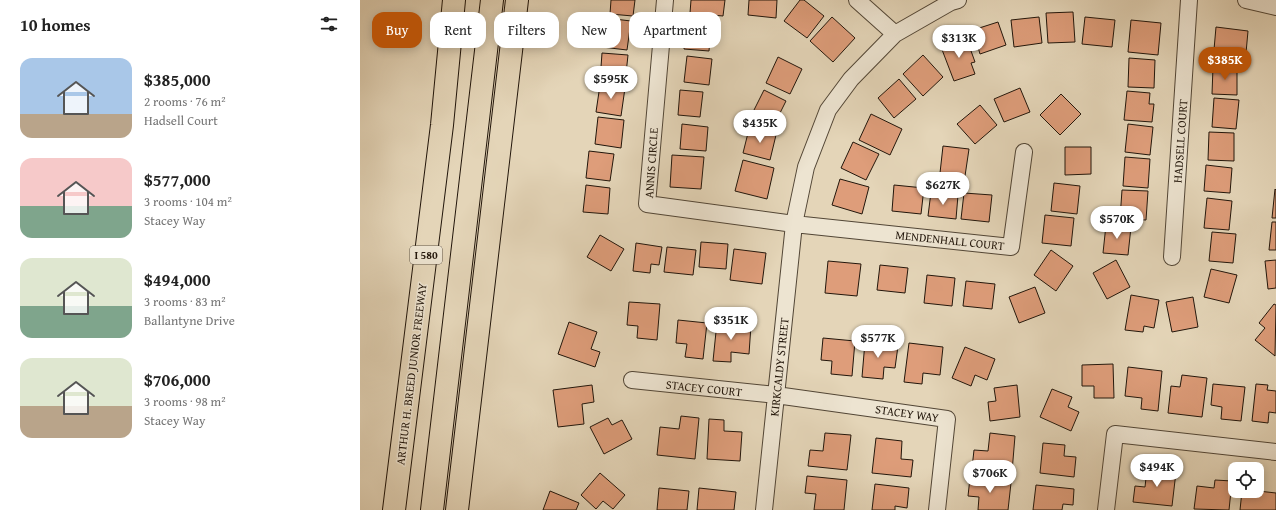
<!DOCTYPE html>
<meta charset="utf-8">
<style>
body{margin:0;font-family:"Gentium Book Plus",serif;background:#f6f6f6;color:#222;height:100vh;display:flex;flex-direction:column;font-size:15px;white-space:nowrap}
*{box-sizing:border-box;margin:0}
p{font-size:13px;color:#767676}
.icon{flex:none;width:22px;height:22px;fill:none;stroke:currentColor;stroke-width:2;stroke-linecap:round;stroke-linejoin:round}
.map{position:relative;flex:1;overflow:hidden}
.side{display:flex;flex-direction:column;background:#fff;width:360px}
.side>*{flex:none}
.guide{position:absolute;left:12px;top:12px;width:380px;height:36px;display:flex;gap:8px}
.fabs{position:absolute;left:868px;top:462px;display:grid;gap:8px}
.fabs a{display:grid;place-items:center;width:36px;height:36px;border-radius:8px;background:#fff;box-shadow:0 2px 10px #0003;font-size:20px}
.price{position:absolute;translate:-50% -34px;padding:0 9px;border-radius:14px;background:#fff;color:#222;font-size:13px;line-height:26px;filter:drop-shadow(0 1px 2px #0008)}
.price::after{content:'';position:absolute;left:50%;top:24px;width:12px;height:9px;margin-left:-6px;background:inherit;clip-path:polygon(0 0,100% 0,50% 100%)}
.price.active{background:#b45309;color:#fff}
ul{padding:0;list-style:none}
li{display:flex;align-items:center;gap:12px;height:100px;padding:0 20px}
li span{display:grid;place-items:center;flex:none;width:112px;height:80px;border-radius:12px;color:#555}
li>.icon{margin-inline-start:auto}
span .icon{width:48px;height:48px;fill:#fffc;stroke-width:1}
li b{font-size:17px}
h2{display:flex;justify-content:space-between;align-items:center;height:48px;padding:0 20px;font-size:17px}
.pill{padding:0 14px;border-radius:12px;background:#fff;box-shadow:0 2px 10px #0003;font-size:14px;line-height:36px}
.pill.active{background:#b45309;color:#fff}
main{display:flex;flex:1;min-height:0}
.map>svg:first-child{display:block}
.building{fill:#de9d7a;stroke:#22160b}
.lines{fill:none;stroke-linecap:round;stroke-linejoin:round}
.minor-casing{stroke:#524636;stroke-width:18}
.motorway-casing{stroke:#22160b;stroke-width:24}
.minor{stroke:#ede4d1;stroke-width:16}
.motorway{stroke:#e4d5b8;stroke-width:22}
.labels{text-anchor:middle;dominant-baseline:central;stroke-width:3;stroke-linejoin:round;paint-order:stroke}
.shield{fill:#ede4d1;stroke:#5f5446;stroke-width:1}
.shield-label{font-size:11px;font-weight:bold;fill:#22160b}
.street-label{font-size:12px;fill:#22160b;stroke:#ede4d1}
</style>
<main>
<section class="side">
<h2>10 homes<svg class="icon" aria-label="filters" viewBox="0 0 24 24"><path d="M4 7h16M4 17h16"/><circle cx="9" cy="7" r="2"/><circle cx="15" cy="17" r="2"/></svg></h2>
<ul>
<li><span style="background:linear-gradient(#a9c7e8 70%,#b9a48a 0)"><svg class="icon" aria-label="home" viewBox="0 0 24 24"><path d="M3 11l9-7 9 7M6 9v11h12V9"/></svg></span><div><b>$385,000</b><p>2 rooms · 76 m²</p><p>Hadsell Court</p></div></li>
<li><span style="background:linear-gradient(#f6c9c9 60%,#7fa58c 0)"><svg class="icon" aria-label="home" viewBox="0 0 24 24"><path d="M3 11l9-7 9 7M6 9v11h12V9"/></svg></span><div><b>$577,000</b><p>3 rooms · 104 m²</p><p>Stacey Way</p></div></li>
<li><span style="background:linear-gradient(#dfe7d0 60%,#7fa58c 0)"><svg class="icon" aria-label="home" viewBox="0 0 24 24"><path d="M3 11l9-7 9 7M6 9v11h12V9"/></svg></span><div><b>$494,000</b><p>3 rooms · 83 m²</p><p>Ballantyne Drive</p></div></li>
<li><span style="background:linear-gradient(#dfe7d0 60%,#b9a48a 0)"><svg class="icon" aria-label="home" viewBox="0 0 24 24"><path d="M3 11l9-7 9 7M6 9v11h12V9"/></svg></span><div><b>$706,000</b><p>3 rooms · 98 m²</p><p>Stacey Way</p></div></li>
</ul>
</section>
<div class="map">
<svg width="916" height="510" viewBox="0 0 916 510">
<rect width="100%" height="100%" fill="#e4d5b8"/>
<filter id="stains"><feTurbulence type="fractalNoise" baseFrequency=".005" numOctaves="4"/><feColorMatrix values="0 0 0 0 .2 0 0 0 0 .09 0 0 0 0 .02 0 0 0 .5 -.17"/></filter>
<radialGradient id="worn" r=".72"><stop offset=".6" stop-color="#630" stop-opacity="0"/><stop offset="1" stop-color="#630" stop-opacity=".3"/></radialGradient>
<!-- building -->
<path class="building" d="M251,0H275L273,16L250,14Z
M331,0H365L363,16L330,13Z
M389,0H417L416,18L388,15Z
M440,0H444L464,16L447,38L424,21Z
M713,12L715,42L688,43L686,13Z
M472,17L495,38L473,62L450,41Z
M679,17L682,43L654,47L651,20Z
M725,17L755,20L752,47L722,44Z
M246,18L271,21L267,50L242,47Z
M771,20L801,23L798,55L768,52Z
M638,22L646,45L620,54L613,30Z
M326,24L351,26L349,51L324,49Z
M856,27L888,31L885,64L853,61Z
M606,37L615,62L611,63L615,74L594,81L581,47Z
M242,53L268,55L265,83L240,81Z
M563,55L583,77L563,96L543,74Z
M327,56L352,59L349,85L324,82Z
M418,57L442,69L430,94L406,83Z
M769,58L795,60L794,88L768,87Z
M853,67L877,68V95L852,94Z
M539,79L556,99L534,118L518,98Z
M240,85L265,88L261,116L236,112Z
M660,88L670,112L644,122L634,99Z
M320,90L343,92L340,117L318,115Z
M404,90L426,101L415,123L393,112Z
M767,91L790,93L789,104H794L792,122L764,120Z
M701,94L721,114L700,135L680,115Z
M854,98L879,100L876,129L852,127Z
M620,105L637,125L615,144L597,124Z
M511,114L542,129L530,155L499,140Z
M238,117L264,120L261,148L235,144Z
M322,124L348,127L346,151L320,149Z
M768,124L793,127L790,155L765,152Z
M389,129L416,135L410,160L383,153Z
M849,132L874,133V161L848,160Z
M493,142L519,154L506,180L481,168Z
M583,146L609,149L605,176L580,173Z
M705,147H731V174L705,175Z
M229,151L254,154L250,181L226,178Z
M312,155L344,157L341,189L310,187Z
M765,157L790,159L788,188L763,186Z
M383,160L414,168L407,199L375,191Z
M846,165L872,168L870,193L844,191Z
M480,179L509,187L502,214L472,205Z
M694,183L720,186L717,214L691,211Z
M226,185L250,188L248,214L223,212Z
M534,185L564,188L561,214L532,211Z
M915,189L916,190V218H912Z
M762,190L788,191L786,220L760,219Z
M571,192L598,195L596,219L568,216Z
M604,193L632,195L629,222L601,219Z
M847,198L872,201L869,230L844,228Z
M685,215L714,218L711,246L682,243Z
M912,222H916V250H909Z
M746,225L771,227L768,255L743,253Z
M852,232L876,234L873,263L849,261Z
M240,235L264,249L251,271L227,257Z
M341,242L368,244L366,269L339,267Z
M276,243L302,247L299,265L291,264L290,273L273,271Z
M307,247L336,250L333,275L304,272Z
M374,249L406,253L402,284L370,280Z
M691,250L713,266L696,291L674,275Z
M756,260L770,287L747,299L733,273Z
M916,260V288L908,289L905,261Z
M468,261L501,264L497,296L465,293Z
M520,265L548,268L545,293L517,290Z
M851,269L877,275L869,303L844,297Z
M567,275L595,278L592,306L564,303Z
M606,281L635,284L632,309L603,306Z
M675,287L685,313L659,323L649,297Z
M771,295L799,300L794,328L784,326L783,332L765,330Z
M833,297L838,327L812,332L806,302Z
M269,302L300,304L297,340L277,338L278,326L267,325Z
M914,304L916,305L915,356L895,340L905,328L899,323Z
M318,320L347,323L343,359L325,357L327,344L316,343Z
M209,322L237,332L231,349L240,352L235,367L198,354Z
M357,322L391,325L389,354L371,352V362L353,361Z
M463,338L495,341L492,376L471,374L472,361L461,360Z
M505,342L538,346L535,368L524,367L523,379L502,377Z
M549,343L583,347L580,375L563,373L562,384L544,382Z
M605,347L635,359L627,380L615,375L611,386L592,378Z
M753,364L754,398H734V386H722V365Z
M768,367L802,371L798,411L781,409L782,398L765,396Z
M822,375L847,378L842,417L808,413L811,386L820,387Z
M853,384L885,387L881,421L861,419L862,407L851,405Z
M896,384L908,385L907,390L916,391V413L909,412L908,423L892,421Z
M232,385L234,402L222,404L224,424L198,427L193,390Z
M657,385L660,417L630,421L628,402L636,401L634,388Z
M692,389L712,397L708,407L719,412L711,431L680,417Z
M321,416L339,418L335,459L297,455L300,427L319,429Z
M248,418L252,425L262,420L272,439L244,454L230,427Z
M349,419L364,420V431L382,432L380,461L347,459Z
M465,433L491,435L487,470L448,466L450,450L463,451Z
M630,433L655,436L652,472L612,468L614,450L628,451Z
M516,438L542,441L541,459L553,460L551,477L512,473Z
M683,443L705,445L704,456L716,457L714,477L680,473Z
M787,469L816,472L812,506L773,502L775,486L785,487Z
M240,473L265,495L253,509L243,501L236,509L221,495Z
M447,476L487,480L484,510H454L456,494L445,493Z
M610,478L651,483L648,510H618L619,497L608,496Z
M855,480L872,481L869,510L834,509L837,486L854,488Z
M897,482H899L898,491L916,493V510H880L882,491H897Z
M515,484L549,488L547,508L535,506V510H512Z
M676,485L714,489L713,505L703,504L702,510H673Z
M299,488L329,491L327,510H297Z
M339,488L376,492L374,510H337Z
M190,491L219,503L216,510H183Z"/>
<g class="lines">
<defs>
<path id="minor" d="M305,0L287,204L434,224L651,247L664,152
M497,0L535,34
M886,0L916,7
M812,257L829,0
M272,380L416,395L587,419L577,510
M404,510L434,224L446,167L468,110L491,79L535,34L591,2L598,0
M746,510L755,434L916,452"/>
<path id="motorway" d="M34,510L82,125L94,0
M72,510L132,0
M97,510L157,0"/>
</defs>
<!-- minor casing -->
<use href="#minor" class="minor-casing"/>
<!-- motorway casing -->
<use href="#motorway" class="motorway-casing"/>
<!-- minor -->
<use href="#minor" class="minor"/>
<!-- motorway -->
<use href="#motorway" class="motorway"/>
</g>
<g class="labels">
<!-- shield labels -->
<rect class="shield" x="50" y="246" width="32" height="18" rx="3"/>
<g class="shield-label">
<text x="66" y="255">I 580</text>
</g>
<!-- street labels -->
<g class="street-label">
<text transform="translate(820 141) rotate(-86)">HADSELL COURT</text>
<text transform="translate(291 163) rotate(-86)">ANNIS CIRCLE</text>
<text transform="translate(590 240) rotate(6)">MENDENHALL COURT</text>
<text transform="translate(419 367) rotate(-84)">KIRKCALDY STREET</text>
<text transform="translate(51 374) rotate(-83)">ARTHUR H. BREED JUNIOR FREEWAY</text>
<text transform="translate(344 388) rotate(6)">STACEY COURT</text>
<text transform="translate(547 413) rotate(8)">STACEY WAY</text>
</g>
</g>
<rect width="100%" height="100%" filter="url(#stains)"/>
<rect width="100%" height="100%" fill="url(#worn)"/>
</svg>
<div class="fabs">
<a><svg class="icon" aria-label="locate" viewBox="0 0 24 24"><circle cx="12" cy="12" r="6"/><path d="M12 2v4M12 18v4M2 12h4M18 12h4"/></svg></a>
</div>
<b class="price" style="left:599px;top:59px">$313K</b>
<b class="price active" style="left:865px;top:81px">$385K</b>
<b class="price" style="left:251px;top:100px">$595K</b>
<b class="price" style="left:400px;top:144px">$435K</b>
<b class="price" style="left:583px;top:206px">$627K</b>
<b class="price" style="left:757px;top:240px">$570K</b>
<b class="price" style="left:371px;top:341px">$351K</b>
<b class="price" style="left:518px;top:359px">$577K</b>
<b class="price" style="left:797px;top:488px">$494K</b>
<b class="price" style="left:630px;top:494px">$706K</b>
<div class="guide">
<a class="pill active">Buy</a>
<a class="pill">Rent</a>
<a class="pill">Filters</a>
<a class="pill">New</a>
<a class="pill">Apartment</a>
</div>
</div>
</main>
